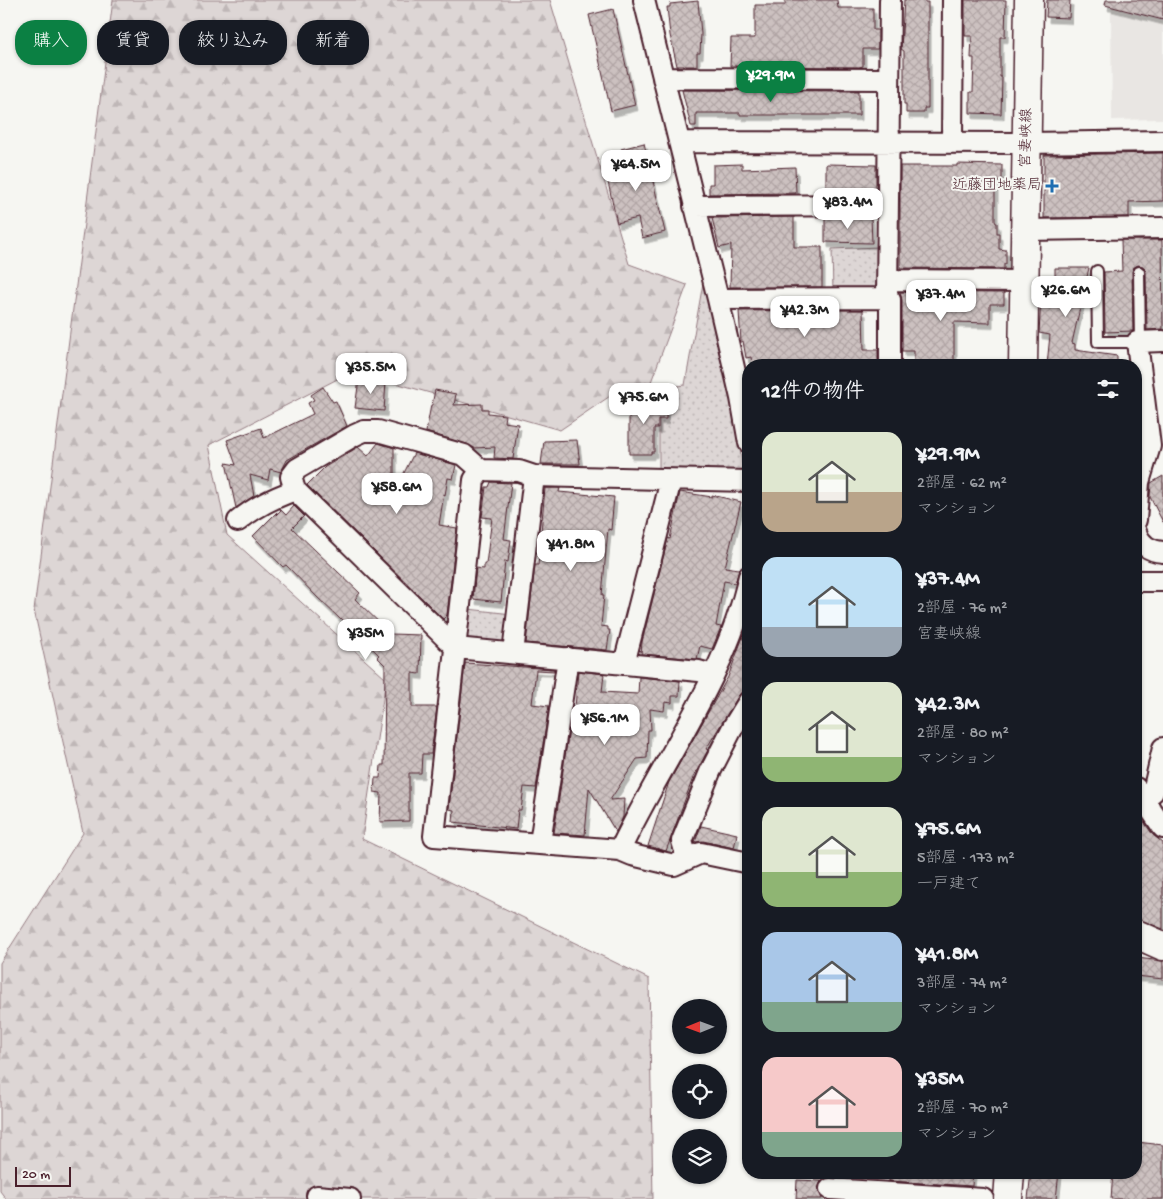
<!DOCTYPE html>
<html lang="ja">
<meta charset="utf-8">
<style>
body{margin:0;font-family:"Gochi Hand","Klee One",sans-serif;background:#242831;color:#f1f3f6;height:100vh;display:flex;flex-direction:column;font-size:19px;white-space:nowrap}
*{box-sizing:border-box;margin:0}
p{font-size:16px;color:#9ea1a6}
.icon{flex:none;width:28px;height:28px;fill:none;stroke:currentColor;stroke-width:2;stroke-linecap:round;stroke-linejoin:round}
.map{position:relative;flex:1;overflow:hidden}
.sheet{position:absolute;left:742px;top:359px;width:400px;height:820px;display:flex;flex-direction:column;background:#171b24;border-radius:20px;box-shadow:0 1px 4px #0004}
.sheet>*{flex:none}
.banner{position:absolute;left:15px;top:20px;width:475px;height:45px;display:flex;gap:10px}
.needle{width:32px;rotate:269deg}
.tools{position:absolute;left:672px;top:999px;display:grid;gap:10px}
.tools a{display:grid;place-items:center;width:55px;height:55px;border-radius:50%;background:#171b24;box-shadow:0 1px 4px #0004;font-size:25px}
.scale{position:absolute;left:15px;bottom:12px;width:56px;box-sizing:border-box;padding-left:5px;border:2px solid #4a1f2b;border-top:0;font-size:14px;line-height:18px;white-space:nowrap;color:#4a1f2b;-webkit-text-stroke:4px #f6f6f2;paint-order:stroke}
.price{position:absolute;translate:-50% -42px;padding:0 11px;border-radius:10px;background:#fff;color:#222;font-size:16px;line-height:32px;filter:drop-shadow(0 1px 2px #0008)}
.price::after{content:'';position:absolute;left:50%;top:30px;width:15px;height:11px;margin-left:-8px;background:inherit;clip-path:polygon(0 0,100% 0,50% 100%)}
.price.selected{background:#0b8043;color:#fff}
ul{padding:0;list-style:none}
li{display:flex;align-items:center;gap:15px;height:125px;padding:0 20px}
li span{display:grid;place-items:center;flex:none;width:140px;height:100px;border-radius:15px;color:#555}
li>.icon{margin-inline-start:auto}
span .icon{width:60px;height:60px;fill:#fffc;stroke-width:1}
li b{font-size:21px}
h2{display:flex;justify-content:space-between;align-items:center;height:60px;padding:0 20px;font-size:21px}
.tag{padding:0 18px;border-radius:20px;background:#171b24;box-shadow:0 1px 4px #0004;font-size:18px;line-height:45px}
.tag.selected{background:#0b8043;color:#fff}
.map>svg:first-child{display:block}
.built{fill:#e9e6e3}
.forest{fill:url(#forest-firs);stroke:#947a80}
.park{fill:url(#park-dots);stroke:#947a80}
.building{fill:url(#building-cross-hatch);stroke:#4a1f2b;filter:url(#shadow)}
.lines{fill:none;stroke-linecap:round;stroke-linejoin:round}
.service-casing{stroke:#4a1f2b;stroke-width:14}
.minor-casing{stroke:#4a1f2b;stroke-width:24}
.secondary-casing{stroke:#4a1f2b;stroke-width:31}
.primary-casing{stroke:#4a1f2b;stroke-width:31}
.service{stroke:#f6f6f2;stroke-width:10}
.minor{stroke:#f6f6f2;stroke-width:20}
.secondary{stroke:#f6f6f2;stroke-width:28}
.primary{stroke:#f6f6f2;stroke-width:28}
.poi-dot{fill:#1f6fb2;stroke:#f6f6f2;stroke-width:2}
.labels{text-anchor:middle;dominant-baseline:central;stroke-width:4;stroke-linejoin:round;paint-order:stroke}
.street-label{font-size:15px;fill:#4a1f2b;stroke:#f6f6f2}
.poi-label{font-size:15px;fill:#4a1f2b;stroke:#f6f6f2;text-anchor:end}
</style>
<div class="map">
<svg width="1163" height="1199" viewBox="0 0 1163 1199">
<defs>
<pattern id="forest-firs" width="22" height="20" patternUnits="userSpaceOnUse" patternTransform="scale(1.25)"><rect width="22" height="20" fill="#ddd6d5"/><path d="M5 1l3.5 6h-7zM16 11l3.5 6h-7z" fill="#bfb7b7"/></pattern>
<pattern id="park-dots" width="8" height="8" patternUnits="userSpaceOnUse" patternTransform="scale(1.25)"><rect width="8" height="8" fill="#ddd6d5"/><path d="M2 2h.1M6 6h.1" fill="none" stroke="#bfb7b7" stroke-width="1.8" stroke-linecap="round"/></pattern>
<pattern id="building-cross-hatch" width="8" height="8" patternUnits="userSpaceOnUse" patternTransform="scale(1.25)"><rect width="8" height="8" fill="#ccc1c0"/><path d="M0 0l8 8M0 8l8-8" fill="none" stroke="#b1a5a5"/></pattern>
<filter id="shadow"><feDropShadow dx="3" dy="5.5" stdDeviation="0" flood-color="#0004"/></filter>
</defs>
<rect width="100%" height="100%" fill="#f6f6f2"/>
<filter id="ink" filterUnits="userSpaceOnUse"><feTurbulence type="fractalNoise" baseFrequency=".02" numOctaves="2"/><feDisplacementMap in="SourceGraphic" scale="10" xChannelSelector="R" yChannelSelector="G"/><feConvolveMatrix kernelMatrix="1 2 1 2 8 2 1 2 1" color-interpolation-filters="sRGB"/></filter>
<g filter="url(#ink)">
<!-- built -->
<path class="built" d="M1113,0H1163V119L1112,120L1111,14Z"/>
<!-- forest -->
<path class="forest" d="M113,0H550L629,264L687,285L651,382L622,388L560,430L353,371L209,445L227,535L386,679L362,839L649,979L653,1199H6L0,1191V963L83,833L34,610Z"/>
<!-- park -->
<path class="park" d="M878,247L880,287L872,293H833L832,249Z
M703,283L733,404L743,468L737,474L659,471V388L685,385Z
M468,609L512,614L508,643L468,644L465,638Z"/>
<!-- building -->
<path class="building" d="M785,0H837L838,8H873V30H878V49H863V66L859,67L730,66L731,38H755V5H785Z
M904,0H925V2H928V108H924V113H906V104H904V51L901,49Z
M965,0H1006L1005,37H1000V77H1002L1001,114L970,113V92H973L974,58H971L972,36H965Z
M1047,0H1070L1069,18L1046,17Z
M1106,0H1163V20L1105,5Z
M698,1L701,34L700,53H697V66H677L670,35L667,7H670V4Z
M613,9L635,105L611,111L589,15Z
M682,90L859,91V115H740V113H696V126H691Z
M644,143L665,232L642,238L638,218L617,223L606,173L626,169L621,149Z
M1163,153V201L1129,202V217L1044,218V155Z
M742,164V169L795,167L796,193L709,194V184H713V165Z
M826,164L876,165V193H826Z
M957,164L1002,165V181H995V221L996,223H997V233H999V249L1006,250V264H1004V269L900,268V166H957Z
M794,217V247H822V287H730L731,245L719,248L712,218Z
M825,217H871L872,243L825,242Z
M1121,240H1162L1163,329L1147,330L1146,272L1143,266L1138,265L1133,268L1132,272L1133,331L1105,332L1104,272L1122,271Z
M1055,268H1089L1072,343L1075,344V350L1117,356V365H1047L1050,335L1039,333L1041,299H1040V279H1055Z
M900,292L1004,293V304H990V323L954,322V365H914V351H902V300Z
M835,310H863L864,350H878V365H752L751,357L746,358L743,341L741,342L739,311Z
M359,379L386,382L384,411L355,408Z
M323,387L333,402L336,401L347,426L287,460L281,472L270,469L268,480L250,475L254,496L236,508L226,463L236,465L227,440L261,428L264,438L313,414L308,403L314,400L311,395Z
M435,390L456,394L454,405L482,404V409H488V413L505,415L504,422L518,424L513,459L494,458L495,447L474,448L467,444L426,432L431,405H432Z
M629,401L666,402V419H658V428H654V452H651V454H629Z
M577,440L580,464H541L544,441Z
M378,443L394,448V493L414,453L456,465L453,479L448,478L445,495L444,494L439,525L457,528L447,615L443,619L307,485L325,467L358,447L368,456Z
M1163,476V522L1150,497L1151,483Z
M491,482L511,483L504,539L511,540L508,562L505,561L501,602L473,599L476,568L484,569V564H486L492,518L482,517L486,487H489Z
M545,488H560L559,492L614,497L611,530L608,529L602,595H604L601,626L608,627V630H610L607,650L526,643L535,565H538Z
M680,492L712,497V495L741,502L725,567L739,569V571L735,583L724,581L716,626L721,627L712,649L700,646L697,659L641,654L642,642L668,538L670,539Z
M294,506L304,516L292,528L360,593L355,599L391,634L421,635L420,674L412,673V707H437L431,754H422L421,773H409V821L380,822L381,793L374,792L375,778H380L381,765H384L385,665L377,657L379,655L341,618L340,619L317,597L286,565L283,567L253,536L277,512L276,515L281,510L286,515Z
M747,626H749V682L744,690L739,695L706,749L708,750L693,778L666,851L648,846L669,782L728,677Z
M465,663L554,669V671L536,670L532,704L549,706L536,788L524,787L521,810H518L516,829L453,822L454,810L449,809Z
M578,671L604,674L602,692L638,694L639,677L680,681L679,696H672V703L665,702L664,711L650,709L651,730H648L647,758L637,759L610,800L624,799L623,817L616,832L589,788L585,835L554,833L572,708H575Z
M1136,810L1153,835L1163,843V929L1136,918Z
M701,826L737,834L734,848L703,841L695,842Z
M1136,958L1163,961V979L1136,976Z
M1137,1142L1163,1145V1199H1111L1113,1172H1136Z
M889,1172H973L972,1186L889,1181Z
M1031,1172H1059L1056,1199H1028Z
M797,1180L821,1181L818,1189L822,1199H796Z"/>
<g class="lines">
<defs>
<path id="service" d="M1097,271L1098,342H1137
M1139,272L1140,342"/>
<path id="minor" d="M644,0L718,299L741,398L749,443
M663,78L888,79
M679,142L1027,143L1163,141
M952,142L953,0
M694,206L888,205
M1026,230L1163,228
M888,280L1025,281
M887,298L890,0
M718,299L887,298L890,300V365
M481,470L474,480L434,836L620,850L632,855L674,865L701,853L749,863
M1136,520L1139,482L1150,446L1137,342L1163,341
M238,521C256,506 274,498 295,490
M1136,532C1140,545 1150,551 1163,552
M1136,581H1163
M513,653L534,476
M624,664L671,480
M713,675L699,671L456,648L295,490L291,477L297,469L355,435L364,431H378L464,455L481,470L519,471L534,476L749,481
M1136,788L1163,828
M1153,792L1163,748
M540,843L568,658
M620,850C663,759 727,676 749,576
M687,858L682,841L710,772L733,727L749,701
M830,1189L983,1199
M317,1196L350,1199"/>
<path id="secondary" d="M1136,934L1163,946"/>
<path id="primary" d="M1023,365L1029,0
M1008,1199L1010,1172"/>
</defs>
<!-- service casing -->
<use href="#service" class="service-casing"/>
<!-- minor casing -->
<use href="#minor" class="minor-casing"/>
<!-- secondary casing -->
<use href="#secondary" class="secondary-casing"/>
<!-- primary casing -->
<use href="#primary" class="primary-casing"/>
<!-- service -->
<use href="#service" class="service"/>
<!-- minor -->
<use href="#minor" class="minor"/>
<!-- secondary -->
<use href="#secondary" class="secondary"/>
<!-- primary -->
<use href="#primary" class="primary"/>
</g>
</g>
<!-- markers -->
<path class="poi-dot" d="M1049.5 178.5h5v5h5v5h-5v5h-5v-5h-5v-5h5z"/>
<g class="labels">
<!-- street labels -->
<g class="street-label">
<text transform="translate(1027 138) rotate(-89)">宮妻峡線</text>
</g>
<!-- poi labels -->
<g class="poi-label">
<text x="1042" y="186">近藤団地薬局</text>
</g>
</g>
</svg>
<div class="tools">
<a><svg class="needle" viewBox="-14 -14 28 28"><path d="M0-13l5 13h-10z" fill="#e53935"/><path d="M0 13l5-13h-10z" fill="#9ea1a6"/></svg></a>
<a><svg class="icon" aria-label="locate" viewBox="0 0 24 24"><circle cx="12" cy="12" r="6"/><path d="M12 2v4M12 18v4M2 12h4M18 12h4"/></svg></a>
<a><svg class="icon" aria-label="layers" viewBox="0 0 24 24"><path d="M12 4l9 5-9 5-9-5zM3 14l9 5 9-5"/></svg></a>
</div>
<div class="scale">20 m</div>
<b class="price selected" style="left:771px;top:103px">¥29.9M</b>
<b class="price" style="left:636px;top:192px">¥64.5M</b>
<b class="price" style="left:848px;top:230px">¥83.4M</b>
<b class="price" style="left:1066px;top:318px">¥26.6M</b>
<b class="price" style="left:941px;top:322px">¥37.4M</b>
<b class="price" style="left:805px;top:338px">¥42.3M</b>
<b class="price" style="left:371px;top:395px">¥35.5M</b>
<b class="price" style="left:644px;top:425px">¥75.6M</b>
<b class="price" style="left:397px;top:515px">¥58.6M</b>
<b class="price" style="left:571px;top:572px">¥41.8M</b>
<b class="price" style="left:366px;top:661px">¥35M</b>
<b class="price" style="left:605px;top:746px">¥56.1M</b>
<div class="banner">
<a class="tag selected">購入</a>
<a class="tag">賃貸</a>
<a class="tag">絞り込み</a>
<a class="tag">新着</a>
</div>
<section class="sheet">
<h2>12件の物件<svg class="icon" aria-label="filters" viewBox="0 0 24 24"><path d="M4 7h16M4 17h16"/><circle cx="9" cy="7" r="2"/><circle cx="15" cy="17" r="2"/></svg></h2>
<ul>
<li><span style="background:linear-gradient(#dfe7d0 60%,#b9a48a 0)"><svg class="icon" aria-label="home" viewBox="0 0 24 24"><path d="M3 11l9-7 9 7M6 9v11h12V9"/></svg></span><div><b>¥29.9M</b><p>2部屋 · 62 m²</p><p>マンション</p></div></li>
<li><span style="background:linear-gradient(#bfe0f5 70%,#9aa5b1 0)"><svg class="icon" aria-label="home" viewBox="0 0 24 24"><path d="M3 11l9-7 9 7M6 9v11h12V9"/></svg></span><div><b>¥37.4M</b><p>2部屋 · 76 m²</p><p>宮妻峡線</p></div></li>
<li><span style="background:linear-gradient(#dfe7d0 75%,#8fb573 0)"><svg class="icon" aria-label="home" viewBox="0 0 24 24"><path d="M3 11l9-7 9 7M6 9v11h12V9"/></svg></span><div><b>¥42.3M</b><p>2部屋 · 80 m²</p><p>マンション</p></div></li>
<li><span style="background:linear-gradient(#dfe7d0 65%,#8fb573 0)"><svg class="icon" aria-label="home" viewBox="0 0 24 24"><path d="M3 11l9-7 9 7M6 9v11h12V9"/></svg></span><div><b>¥75.6M</b><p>5部屋 · 173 m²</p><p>一戸建て</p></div></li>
<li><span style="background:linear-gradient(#a9c7e8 70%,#7fa58c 0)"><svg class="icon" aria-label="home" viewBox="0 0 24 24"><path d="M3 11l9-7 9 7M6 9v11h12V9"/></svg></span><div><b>¥41.8M</b><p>3部屋 · 74 m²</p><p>マンション</p></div></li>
<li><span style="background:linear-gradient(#f6c9c9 75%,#7fa58c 0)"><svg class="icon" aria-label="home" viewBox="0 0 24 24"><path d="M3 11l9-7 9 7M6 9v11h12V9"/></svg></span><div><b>¥35M</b><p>2部屋 · 70 m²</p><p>マンション</p></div></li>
</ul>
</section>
</div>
